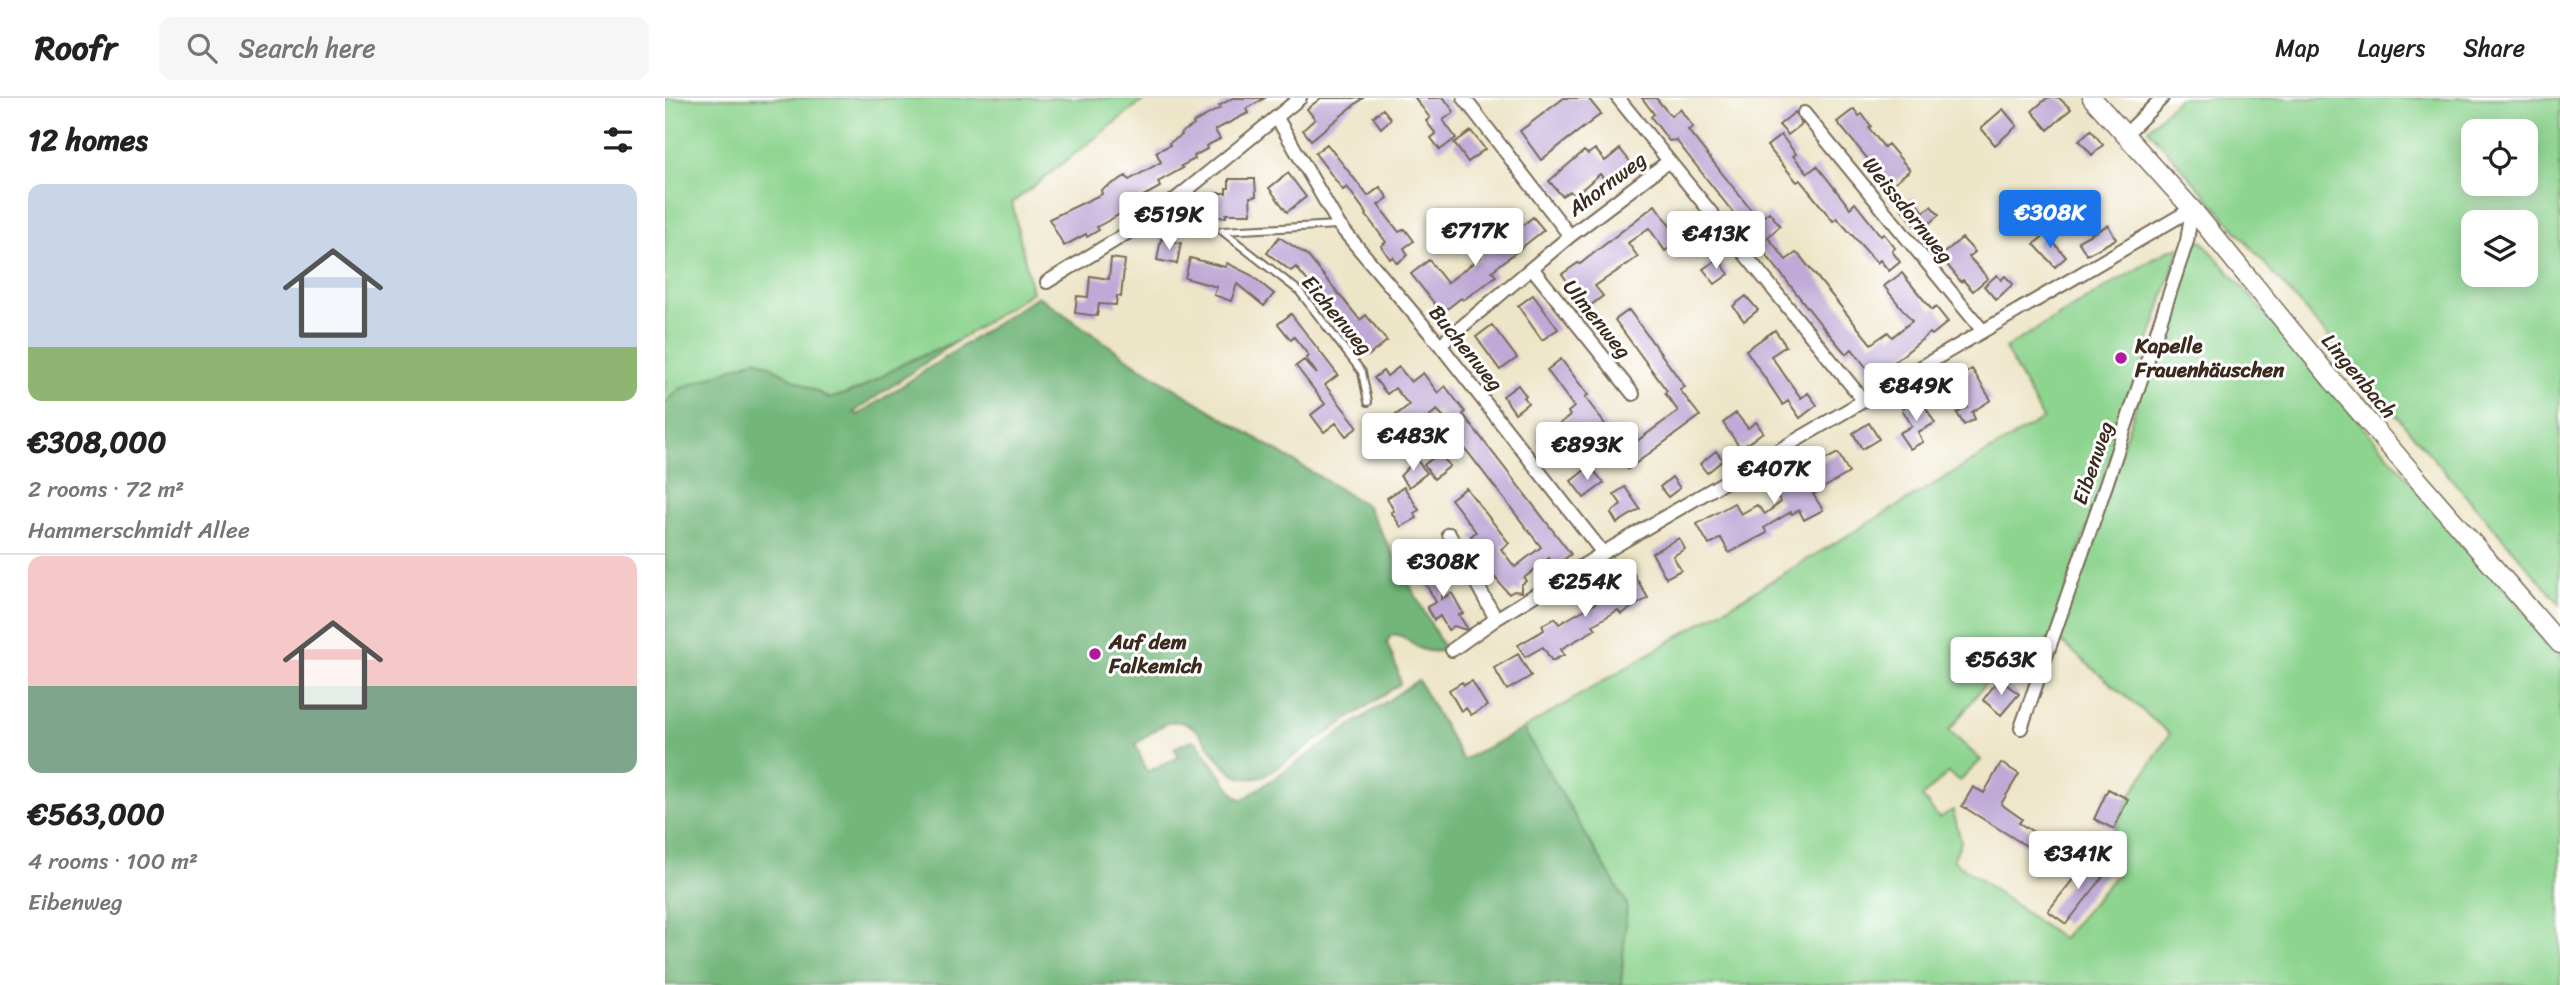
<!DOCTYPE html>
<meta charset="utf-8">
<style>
body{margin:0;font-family:Sriracha,sans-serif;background:#f6f6f6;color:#222;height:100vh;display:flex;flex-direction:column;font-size:26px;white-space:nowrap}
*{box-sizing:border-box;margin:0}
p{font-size:23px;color:#767676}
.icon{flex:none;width:38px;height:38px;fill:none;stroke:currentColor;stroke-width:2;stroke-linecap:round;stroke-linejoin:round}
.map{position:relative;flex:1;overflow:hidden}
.details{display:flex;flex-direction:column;background:#fff;width:665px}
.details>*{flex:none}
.controls{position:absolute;left:1796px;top:21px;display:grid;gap:14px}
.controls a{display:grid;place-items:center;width:77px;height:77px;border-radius:14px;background:#fff;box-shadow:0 4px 18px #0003;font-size:35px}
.price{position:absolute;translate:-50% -60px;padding:0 16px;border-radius:7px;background:#fff;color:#222;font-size:23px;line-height:46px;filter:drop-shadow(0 2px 4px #0008)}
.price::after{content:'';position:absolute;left:50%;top:42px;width:21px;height:16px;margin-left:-10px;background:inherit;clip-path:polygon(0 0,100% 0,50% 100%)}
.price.on{background:#1a73e8;color:#fff}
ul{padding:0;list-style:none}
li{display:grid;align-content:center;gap:14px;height:371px;padding:0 28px}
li+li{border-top:2px solid #e0e0e0}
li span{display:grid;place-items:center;height:217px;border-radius:14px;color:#555}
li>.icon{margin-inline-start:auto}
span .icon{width:126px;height:126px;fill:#fffc;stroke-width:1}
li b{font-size:30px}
h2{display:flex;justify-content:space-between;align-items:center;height:84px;padding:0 28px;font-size:30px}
header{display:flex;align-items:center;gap:42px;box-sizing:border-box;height:98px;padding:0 35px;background:#fff;border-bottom:2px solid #e0e0e0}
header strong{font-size:33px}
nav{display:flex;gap:38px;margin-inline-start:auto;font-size:24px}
.search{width:490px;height:63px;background:#f6f6f6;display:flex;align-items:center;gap:18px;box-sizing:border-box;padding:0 24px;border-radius:14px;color:#767676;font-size:26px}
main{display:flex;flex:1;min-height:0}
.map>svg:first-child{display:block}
.green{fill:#8dd48f;stroke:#647f56;stroke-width:2;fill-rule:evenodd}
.forest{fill:#72b67a;stroke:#56704c;stroke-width:2}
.building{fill:#bfaad7}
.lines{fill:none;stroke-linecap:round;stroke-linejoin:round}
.lane-casing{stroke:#796b59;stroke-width:10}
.street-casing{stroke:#796b59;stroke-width:16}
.secondary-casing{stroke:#796b59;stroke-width:21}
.lane{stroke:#fff;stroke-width:6}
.street{stroke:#fff;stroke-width:12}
.secondary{stroke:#fff;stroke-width:18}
.poi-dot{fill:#b5179e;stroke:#fff;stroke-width:2.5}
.labels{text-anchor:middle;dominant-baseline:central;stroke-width:6;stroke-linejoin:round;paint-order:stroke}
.street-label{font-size:21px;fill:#3b2a1e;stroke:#fff}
.poi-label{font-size:21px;font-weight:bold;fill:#3b2a1e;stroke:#fff;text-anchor:start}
</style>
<header>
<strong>Roofr</strong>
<div class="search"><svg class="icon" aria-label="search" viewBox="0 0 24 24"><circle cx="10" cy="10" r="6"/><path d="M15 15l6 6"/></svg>Search here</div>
<nav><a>Map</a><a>Layers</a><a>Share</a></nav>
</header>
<main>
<section class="details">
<h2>12 homes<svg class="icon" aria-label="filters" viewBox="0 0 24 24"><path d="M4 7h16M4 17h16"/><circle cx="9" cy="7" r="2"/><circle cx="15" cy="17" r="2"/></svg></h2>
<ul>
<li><span style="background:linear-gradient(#c9d6e8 75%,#8fb573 0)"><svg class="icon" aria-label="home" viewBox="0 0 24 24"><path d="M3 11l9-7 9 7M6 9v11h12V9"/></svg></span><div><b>€308,000</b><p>2 rooms · 72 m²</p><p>Hammerschmidt Allee</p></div></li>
<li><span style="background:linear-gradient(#f6c9c9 60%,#7fa58c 0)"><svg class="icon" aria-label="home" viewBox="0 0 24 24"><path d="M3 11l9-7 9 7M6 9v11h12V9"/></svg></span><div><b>€563,000</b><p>4 rooms · 100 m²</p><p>Eibenweg</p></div></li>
</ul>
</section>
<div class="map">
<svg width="1895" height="887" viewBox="0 0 1895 887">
<rect width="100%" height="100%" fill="#fff"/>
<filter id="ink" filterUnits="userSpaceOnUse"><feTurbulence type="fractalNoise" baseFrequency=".0143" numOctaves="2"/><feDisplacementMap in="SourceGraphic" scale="14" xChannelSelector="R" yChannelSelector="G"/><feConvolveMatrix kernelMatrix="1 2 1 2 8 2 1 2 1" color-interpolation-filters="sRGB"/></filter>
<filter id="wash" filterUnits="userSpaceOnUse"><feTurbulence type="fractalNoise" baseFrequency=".00686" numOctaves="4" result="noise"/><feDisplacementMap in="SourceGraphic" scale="28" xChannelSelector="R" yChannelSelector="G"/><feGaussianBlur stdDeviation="1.57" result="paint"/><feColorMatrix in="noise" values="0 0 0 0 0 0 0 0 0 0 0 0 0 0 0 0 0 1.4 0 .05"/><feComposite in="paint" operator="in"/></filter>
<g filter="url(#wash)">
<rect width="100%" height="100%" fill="#ede5c7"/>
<!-- green -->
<path class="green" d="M0,0H481L347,105L367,194L292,243L240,265L195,291L165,301L92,261L15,291L0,306Z
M1514,0H1895V506L1483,31ZM1808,33H1860V86H1808ZM1808,124H1860V177H1808Z
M1537,143L1895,555V887H956L962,806L858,631L1378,321L1340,250L1504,152L1515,149L1371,583L1343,556L1284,633L1316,662L1295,683L1283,675L1257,699L1274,720L1288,712L1296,744L1288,762L1397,841L1454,774L1429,754L1447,738L1463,701L1505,636L1393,541L1525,146Z"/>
<!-- forest -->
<path class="forest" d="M373,198L475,269L702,408L780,552C747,560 745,533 726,537L722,545C726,557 735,573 735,586L599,678C547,695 550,620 508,624C495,625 481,640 470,646L482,674L514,659L509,650L527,642L532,644L570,697L577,702L753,582L798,662L858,631L962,806L956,887H0V306L15,291L92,261L165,301L195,291L240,265L292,243L189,314L193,317Z"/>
<g id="blocks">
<!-- building -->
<path class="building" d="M568,0H600L581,11L583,15L550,32L555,41L541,48L542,51L529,58L530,61L516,68L518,70L493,84L495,89L462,107L464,111L432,129L434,132L422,139L421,136L399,148L384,121L437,96L436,92L461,78L464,82L496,64L491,54L505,47L504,45L517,37L516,35L529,27L528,25L555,10L554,8Z
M656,0H698L646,42L638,32L650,21L642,11Z
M750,0H779L789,14L778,22L791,40L775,52L766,40L771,36L761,23L765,20Z
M899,0H923L936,16L876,62L855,33Z
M977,0H991L1006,18L1015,11L1028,29L1023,32L1094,122L1104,114L1115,128L1103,139L1121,162L1131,155L1135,158L1206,246L1223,234L1227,239L1247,223L1219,188L1237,175L1267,212L1271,209L1283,224L1267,237L1265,235L1211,279L1207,277L1187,251L1181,256L1154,224L1011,42L1004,43L986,19L989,16Z
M1382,0H1394L1406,11L1383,32L1367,13Z
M718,11L726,21L716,30L708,19Z
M1189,11L1194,18L1197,16L1206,28L1204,30L1219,49L1223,46L1245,72L1225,88L1172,24Z
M1338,11L1352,28L1330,47L1316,30Z
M1130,14L1137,26L1123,37L1114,27Z
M1426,32L1438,47L1427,57L1414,42Z
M806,33L820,51L803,64L789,45Z
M1116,37L1131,56L1128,58L1143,75L1152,68L1185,110L1190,105L1216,138L1219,136L1230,150L1227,153L1235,164L1224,173L1215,162L1212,165L1172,120L1168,123L1135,82L1132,84L1102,48Z
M662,46L703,98L715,89L723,100L713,107L734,134L740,131L749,143L739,150L743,157L732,165L728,159L725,161L716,148L721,144L701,117L702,116L682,89L678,92L650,55Z
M930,51L940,63L955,51L967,66L942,85L935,76L909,98L905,93L897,98L884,83L919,53L923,56Z
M623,75L641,99L622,114L604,90Z
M564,81H590L591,98L585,99L586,116H561V119H550L549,95H561V90H564Z
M1247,99L1259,114L1266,108L1274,117L1255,133L1235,109Z
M990,107L1015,142L1000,153L984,130L963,145L973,159L930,188L938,198L922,210L897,176L913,165L915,166Z
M868,119L879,132L827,173L831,178L821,186L798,202L796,200L777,215L746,176L764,162L782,185L816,159L815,156L825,148L821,143L837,131L843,139Z
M1443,127L1451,141L1422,157L1413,143Z
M1381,136L1401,159L1390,169L1369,146Z
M614,139L642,157L695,222L701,217L722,243L703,258L684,234L687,232L670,210L667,213L631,169L626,173L602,155Z
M1297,140L1310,154L1304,159L1323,180L1308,193L1298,182L1296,184L1275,158Z
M496,141L516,145L512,166L492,162Z
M446,160L460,162L456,199L452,198L451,207L434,206L432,218L410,215L412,198L423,199L425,178L444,181Z
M525,160L560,169L562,165L586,177L609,196L599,208L572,186L566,203L549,197L552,189L520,180Z
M1053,161L1064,176L1050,186L1038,171Z
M1332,177L1336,182L1340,178L1348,186L1331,202L1319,188Z
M868,197L893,231L877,242L853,208Z
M1081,198L1093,212L1079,223L1068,208Z
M964,212L1020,289L1015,292L1035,318L963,371L953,357L1013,313L1000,295L1002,293L950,222Z
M626,216L673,277L660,287L693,329L681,338L671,325L659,334L646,317L660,306L631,268L639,262L652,276L641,260L644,258L629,239L626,242L613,226Z
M827,227L852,260L835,272L811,239Z
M1110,232L1121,248L1106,258L1136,300L1143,295L1152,307L1135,320L1123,303L1118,307L1081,252Z
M896,261L923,297L920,299L942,329L890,367L872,342L905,318L903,314L909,309L882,272Z
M734,269L746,284L758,275L773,295L780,288L800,314L798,316L906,456L890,468L884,460L859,480L861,483L856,487V494L849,493L844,496L822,471L818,464L824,460L806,438L811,434L786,401L801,390L844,445L836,451L850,469L876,449L788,335L792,332L772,312L728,346L726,343L711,352L701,340L744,307L730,290L722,296L709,280L718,273L722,278Z
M1307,271L1326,302L1307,314L1310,321L1299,327L1292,315L1303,309L1287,283Z
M853,287L861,298L859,299L863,305L850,315L838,298Z
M1255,300L1270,325L1253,334L1258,344L1245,351L1234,335L1247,328L1237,311Z
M1071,315L1083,330L1091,324L1098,334L1079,348H1074L1058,325Z
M1204,325L1214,341L1197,351L1188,335Z
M1051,353L1058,362L1042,375L1035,366Z
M774,355L785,368L769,381L759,367Z
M1173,355L1184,375L1148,396L1158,412L1139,422L1134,412L1127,416L1126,414L1099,430L1102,435L1064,455L1056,440L1044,447L1032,426L1069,405L1076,416L1092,407L1100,416L1116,404L1106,390Z
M751,361L762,375L744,389L735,378Z
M925,368L939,385L919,400L906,383Z
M1007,379L1015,390L1003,399L995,389Z
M739,389L754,412L749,415L752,420L736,429L726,414L729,413L722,400Z
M960,389L975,411L952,425L946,415L956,406L949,396Z
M1014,440L1020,451L1008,458L1016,472L1001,480L987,455Z
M773,466L778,475L783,476L776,501L787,495L798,515L794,517L802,530L801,532L789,528L783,532L775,518L769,522L762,509L771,504L755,476Z
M967,473L983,500L956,516L953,512L928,527L931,531L896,551L899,557L887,563L878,549L860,559L853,547L879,532L877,527L890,520L894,526L952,493L947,485Z
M853,556L866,578L842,592L829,570Z
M1334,581L1354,596L1336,617L1318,602Z
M807,583L822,608L806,617L801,610L796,613L784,592L797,584L799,587Z
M1336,665L1354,676L1336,706L1357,721L1354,725L1385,744L1376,757L1297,708L1308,689L1319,695Z
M1443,691L1463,701L1449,731L1429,721Z
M1425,760L1442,774L1401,826L1383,813Z"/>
</g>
</g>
<g filter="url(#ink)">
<use href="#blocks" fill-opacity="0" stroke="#796b59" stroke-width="2"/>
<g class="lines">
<defs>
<path id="lane" d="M673,127L557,133L634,193L697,274L703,304"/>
<path id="street" d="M799,0L905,138
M953,0L1199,303
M1139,15L1318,233
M612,20L674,127L775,247L938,455
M1459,38L1497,0
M867,170L968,296
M382,184L490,118L635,0
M775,247L905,138L1004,63
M784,436L831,521
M787,552L831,521L938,455L1527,111
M1356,630L1441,387L1522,143L1527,111"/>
<path id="secondary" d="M1427,0L1527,111L1667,282L1895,546"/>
</defs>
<!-- lane casing -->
<use href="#lane" class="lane-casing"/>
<!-- street casing -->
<use href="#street" class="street-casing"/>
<!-- secondary casing -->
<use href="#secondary" class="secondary-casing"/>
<!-- lane -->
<use href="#lane" class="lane"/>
<!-- street -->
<use href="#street" class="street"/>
<!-- secondary -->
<use href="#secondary" class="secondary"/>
</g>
</g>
<!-- markers -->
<g class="poi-dot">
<circle cx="1456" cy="260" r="7"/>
<circle cx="430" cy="556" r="7"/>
</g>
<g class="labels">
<!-- street labels -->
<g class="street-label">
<text transform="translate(942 86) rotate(-37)">Ahornweg</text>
<text transform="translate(1243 112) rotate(51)">Weissdornweg</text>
<text transform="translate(672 217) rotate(50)">Eichenweg</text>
<text transform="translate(932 221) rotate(51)">Ulmenweg</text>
<text transform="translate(801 250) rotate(51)">Buchenweg</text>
<text transform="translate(1694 278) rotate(50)">Lingenbach</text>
<text transform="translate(1428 365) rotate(-71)">Eibenweg</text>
</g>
<!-- poi labels -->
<g class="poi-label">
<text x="1470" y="248">Kapelle<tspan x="1470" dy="24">Frauenhäuschen</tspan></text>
<text x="444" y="544">Auf dem<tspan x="444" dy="24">Falkemich</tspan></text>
</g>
</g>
</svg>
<div class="controls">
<a><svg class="icon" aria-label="locate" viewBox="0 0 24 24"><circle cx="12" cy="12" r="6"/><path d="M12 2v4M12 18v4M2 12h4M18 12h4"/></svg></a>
<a><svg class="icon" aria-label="layers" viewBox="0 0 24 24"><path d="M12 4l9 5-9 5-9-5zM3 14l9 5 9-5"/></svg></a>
</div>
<b class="price on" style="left:1385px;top:152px">€308K</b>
<b class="price" style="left:504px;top:154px">€519K</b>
<b class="price" style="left:810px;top:170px">€717K</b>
<b class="price" style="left:1051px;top:173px">€413K</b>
<b class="price" style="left:1251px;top:325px">€849K</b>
<b class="price" style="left:748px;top:375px">€483K</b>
<b class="price" style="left:922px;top:384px">€893K</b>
<b class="price" style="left:1109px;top:408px">€407K</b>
<b class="price" style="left:778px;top:501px">€308K</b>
<b class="price" style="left:920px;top:521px">€254K</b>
<b class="price" style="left:1336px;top:599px">€563K</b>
<b class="price" style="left:1413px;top:793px">€341K</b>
</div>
</main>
